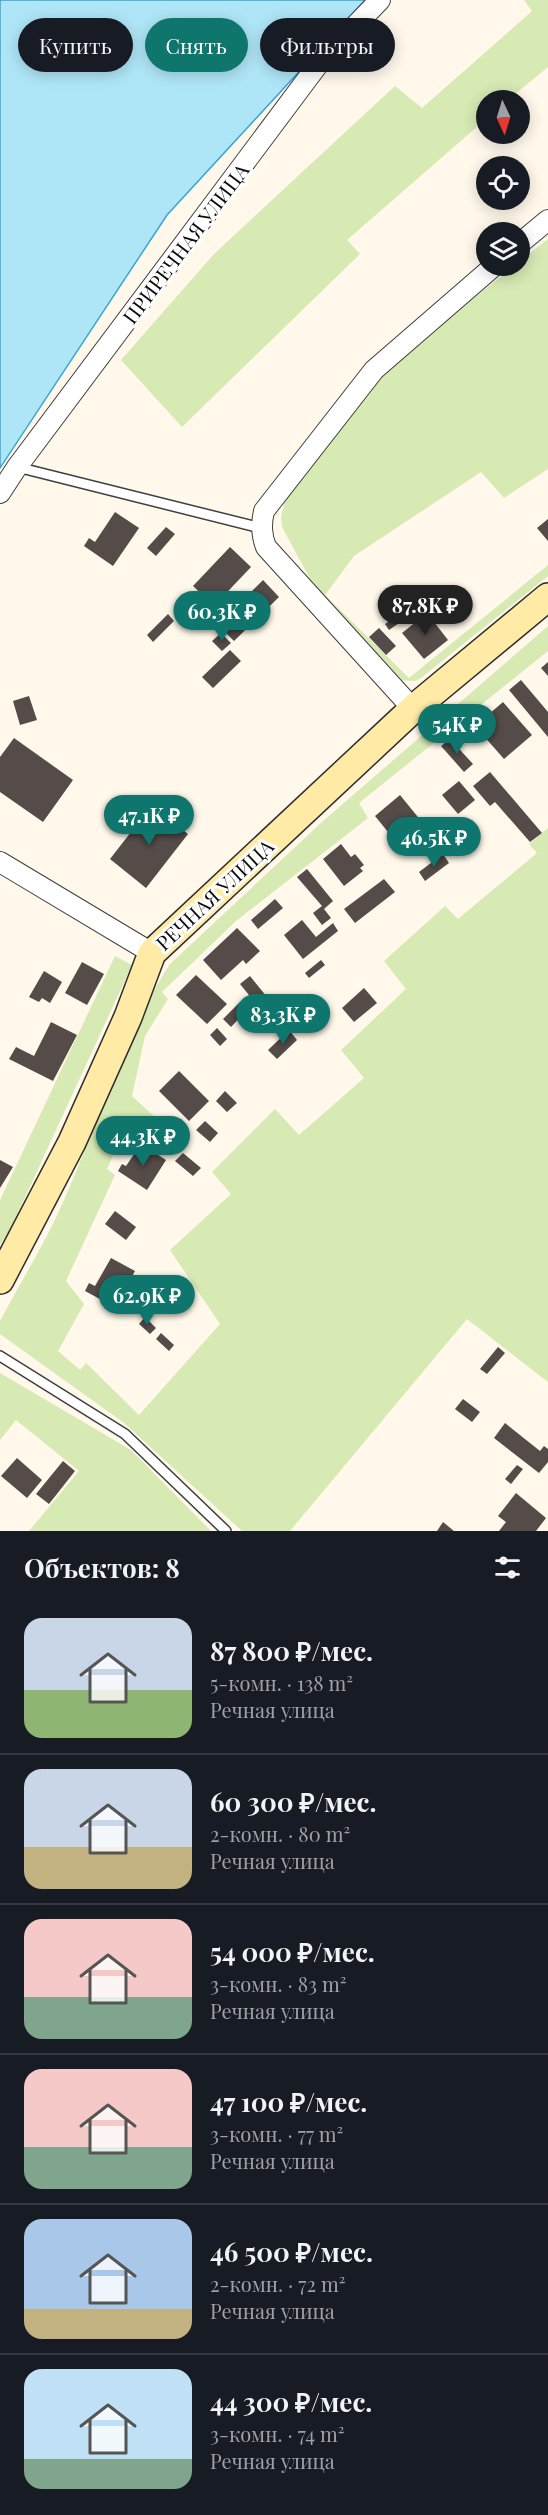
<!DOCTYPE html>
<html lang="ru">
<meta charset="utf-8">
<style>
body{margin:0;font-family:"Playfair Display",serif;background:#20242c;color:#f1f3f6;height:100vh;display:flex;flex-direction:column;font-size:22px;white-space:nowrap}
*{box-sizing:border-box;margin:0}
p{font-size:20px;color:#9ea1a6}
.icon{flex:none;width:33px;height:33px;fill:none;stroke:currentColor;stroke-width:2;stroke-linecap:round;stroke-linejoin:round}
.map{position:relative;height:1531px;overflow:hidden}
.panel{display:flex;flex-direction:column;background:#171b24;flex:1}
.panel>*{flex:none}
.banner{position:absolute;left:18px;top:18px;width:513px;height:54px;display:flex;gap:12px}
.needle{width:39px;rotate:176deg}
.tools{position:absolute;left:476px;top:90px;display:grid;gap:12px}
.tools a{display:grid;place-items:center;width:54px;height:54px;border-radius:50%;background:#171b24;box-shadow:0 3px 15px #0003;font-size:30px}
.price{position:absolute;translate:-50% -51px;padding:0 14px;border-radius:21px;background:#0f766e;color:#fff;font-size:20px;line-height:39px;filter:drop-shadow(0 2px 3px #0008)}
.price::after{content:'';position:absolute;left:50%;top:36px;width:18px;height:14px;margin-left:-9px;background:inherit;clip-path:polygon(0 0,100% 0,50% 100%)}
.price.on{background:#222;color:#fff}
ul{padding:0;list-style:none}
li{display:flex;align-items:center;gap:18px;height:150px;padding:0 24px}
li+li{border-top:2px solid #363941}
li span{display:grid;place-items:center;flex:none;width:168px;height:120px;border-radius:18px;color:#555}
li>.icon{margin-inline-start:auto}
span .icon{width:72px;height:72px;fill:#fffc;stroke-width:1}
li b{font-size:26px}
h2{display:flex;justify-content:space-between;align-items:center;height:72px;padding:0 24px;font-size:26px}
.tag{padding:0 21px;border-radius:27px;background:#171b24;box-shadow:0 3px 15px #0003;font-size:21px;line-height:54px}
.tag.on{background:#0f766e;color:#fff}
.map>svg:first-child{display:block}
.green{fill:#d7eab4}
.water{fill:#afe6f7;stroke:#34a6d0;stroke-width:1.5}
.building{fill:#554b48}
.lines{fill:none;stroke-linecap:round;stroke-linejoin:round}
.lane-casing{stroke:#3f3f3f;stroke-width:12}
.street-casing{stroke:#3f3f3f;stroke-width:22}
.secondary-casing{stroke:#2e2e2e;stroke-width:30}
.lane{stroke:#fff;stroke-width:9}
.street{stroke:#fff;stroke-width:20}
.secondary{stroke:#ffeaa6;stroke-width:27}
.labels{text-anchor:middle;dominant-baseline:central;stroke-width:6;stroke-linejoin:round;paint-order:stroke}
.street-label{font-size:20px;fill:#0c0c0c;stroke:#fff}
</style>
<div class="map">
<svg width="548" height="1531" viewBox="0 0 548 1531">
<rect width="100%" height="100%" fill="#fff8eb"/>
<!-- green -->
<path class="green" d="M524,0H548V67L508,100H486V119L347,240L360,254L182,427L121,360L214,254L395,86L422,108L532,11Z
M548,239V469L504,498L481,472L354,556L325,595L409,678L548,565V576L421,678L415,681L402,680L317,592L282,527L281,517L285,500C315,458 343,412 380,376C421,336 469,301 515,266H519V262Z
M548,626V651L359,803L368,818L236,921L162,992L168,999L145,1036L132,1096L157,1119L140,1143L123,1134L107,1169L115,1175L66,1281L84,1304L58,1351L80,1370L86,1363L139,1415L220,1324L170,1250L231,1194L212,1172L275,1109L299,1135L364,1078L341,1050L406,989L384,961L445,906L458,919L537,853L529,844L548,828V1382L467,1319L290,1531H242L124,1423L0,1334V1321C21,1281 46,1242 64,1200C99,1122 123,1036 170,964L322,822Z
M115,956L132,965L10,1230L0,1245V1200Z
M0,1373L131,1450L211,1531H29L79,1471L16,1420L0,1440Z"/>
<!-- water -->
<path class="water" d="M0,0H365L167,215L0,468Z"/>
<!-- building -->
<path class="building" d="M115,512L139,528L113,566L84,546L89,538L95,542Z
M548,519V541L537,528Z
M166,527L175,534L156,556L147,548Z
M230,547L251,567L214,606L193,586Z
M263,580L279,597L234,641L222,629L244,607L240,603Z
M427,613L448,640L424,659L402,633Z
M168,614L174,621L153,642L147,635Z
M398,615L402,621L389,630L385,624Z
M379,628L396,646L386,655L369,637Z
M221,633L231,643L222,651L212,641Z
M230,650L241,661L213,688L202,677Z
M548,662V676L541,668Z
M521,680L548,712V737L509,690Z
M29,696L37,720L20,725L13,701Z
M503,702L532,735L504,759L475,726Z
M14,738L73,780L43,822L0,792V757Z
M450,739L473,764L464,772L441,746Z
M490,772L542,833L530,842L495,802L490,806L473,786Z
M459,781L475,800L458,814L442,795Z
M400,795L426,827L401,848L375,816Z
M152,805L188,834L146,888L110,859Z
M341,844L351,857L355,854L364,865L360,868L363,871L344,886L323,859Z
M443,854L449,863L425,881L419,872Z
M307,869L333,901L324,909L331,918L322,925L313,913L322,906L297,877Z
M384,879L395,892L355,923L344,909Z
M275,899L283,908L258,929L251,920Z
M302,920L316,937L333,923L338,931L303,959L284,935Z
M237,928L260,951L246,964L243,960L221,980L203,960Z
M321,960L325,965L309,978L305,973Z
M82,962L104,974L87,1005L65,993Z
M44,971L62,982L50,1003L42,998L39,1002L29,997Z
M196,975L227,1004L207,1024L176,995Z
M250,976L267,997L257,1005L240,984Z
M364,988L377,1003L354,1022L342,1008Z
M240,1002L247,1010L231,1027L223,1019Z
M273,1008L278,1013L264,1027L259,1021Z
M51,1022L77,1035L53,1081L9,1059L16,1047L34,1056Z
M217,1028L227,1039L220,1046L210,1035Z
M289,1030L297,1040L277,1059L268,1050Z
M179,1071L209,1101L189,1121L159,1091Z
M225,1091L237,1103L227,1112L216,1101Z
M205,1121L218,1133L210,1142L196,1130Z
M141,1144L166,1160L147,1190L118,1171L122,1164L126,1166Z
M183,1153L201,1168L193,1176L175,1161Z
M0,1160L13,1167L0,1188Z
M115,1211L136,1227L126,1240L105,1224Z
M111,1258L135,1271L127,1286L120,1283L109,1304L85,1291L89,1283L95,1286Z
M164,1280L176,1290L161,1306L150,1296Z
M145,1317L156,1328L150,1334L139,1324Z
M161,1333L174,1345L169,1351L156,1339Z
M498,1347L505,1353L487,1374L480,1369Z
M463,1399L480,1412L472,1422L455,1409Z
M505,1423L540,1451L544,1446L548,1449V1462L539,1473L494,1438Z
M17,1458L42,1480L27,1498L1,1476Z
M63,1461L75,1471L49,1504L36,1494Z
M517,1465L523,1469L511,1484L505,1479Z
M516,1493L546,1518L536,1531H499L506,1522L498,1516Z
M443,1522L454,1531H437Z"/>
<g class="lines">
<defs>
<path id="lane" d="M17,467L261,528
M0,1356L125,1434L226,1531"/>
<path id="street" d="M519,244L548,220
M0,493L17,467L320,62L380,0
M413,709L266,547C261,534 261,524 264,511L374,370L494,266
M0,862L152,953"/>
<path id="secondary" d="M0,1280L72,1142L128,1017L152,953L413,709L548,597"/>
</defs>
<!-- lane casing -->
<use href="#lane" class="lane-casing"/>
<!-- street casing -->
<use href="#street" class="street-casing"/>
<!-- secondary casing -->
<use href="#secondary" class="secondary-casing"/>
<!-- lane -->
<use href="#lane" class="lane"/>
<!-- street -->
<use href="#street" class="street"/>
<!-- secondary -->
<use href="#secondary" class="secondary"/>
</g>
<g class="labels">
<!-- street labels -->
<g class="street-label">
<text transform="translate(185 243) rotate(-53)">ПРИРЕЧНАЯ УЛИЦА</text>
<text transform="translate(214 894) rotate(-43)">РЕЧНАЯ УЛИЦА</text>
</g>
</g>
</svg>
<div class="tools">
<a><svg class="needle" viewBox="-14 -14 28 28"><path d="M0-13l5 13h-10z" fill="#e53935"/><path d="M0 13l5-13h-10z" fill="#9ea1a6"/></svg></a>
<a><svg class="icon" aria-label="locate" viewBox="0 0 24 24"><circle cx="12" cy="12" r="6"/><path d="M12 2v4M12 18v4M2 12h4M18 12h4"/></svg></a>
<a><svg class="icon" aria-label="layers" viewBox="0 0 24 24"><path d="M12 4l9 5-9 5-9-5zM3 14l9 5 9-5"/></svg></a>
</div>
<b class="price on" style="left:425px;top:636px">87.8K ₽</b>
<b class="price" style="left:222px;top:642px">60.3K ₽</b>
<b class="price" style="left:457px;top:755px">54K ₽</b>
<b class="price" style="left:149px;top:846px">47.1K ₽</b>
<b class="price" style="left:434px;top:868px">46.5K ₽</b>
<b class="price" style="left:283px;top:1045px">83.3K ₽</b>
<b class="price" style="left:143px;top:1167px">44.3K ₽</b>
<b class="price" style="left:147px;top:1326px">62.9K ₽</b>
<div class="banner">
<a class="tag">Купить</a>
<a class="tag on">Снять</a>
<a class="tag">Фильтры</a>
</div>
</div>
<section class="panel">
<h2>Объектов: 8<svg class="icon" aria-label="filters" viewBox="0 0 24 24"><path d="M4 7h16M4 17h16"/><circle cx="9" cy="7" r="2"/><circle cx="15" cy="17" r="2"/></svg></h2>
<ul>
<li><span style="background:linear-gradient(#c9d6e8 60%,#8fb573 0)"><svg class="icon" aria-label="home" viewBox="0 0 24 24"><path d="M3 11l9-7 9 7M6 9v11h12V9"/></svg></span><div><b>87 800 ₽/мес.</b><p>5-комн. · 138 m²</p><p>Речная улица</p></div></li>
<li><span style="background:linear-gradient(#c9d6e8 65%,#c2b280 0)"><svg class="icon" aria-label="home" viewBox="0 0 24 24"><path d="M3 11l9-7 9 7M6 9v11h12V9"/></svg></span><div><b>60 300 ₽/мес.</b><p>2-комн. · 80 m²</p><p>Речная улица</p></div></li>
<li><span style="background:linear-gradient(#f6c9c9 65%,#7fa58c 0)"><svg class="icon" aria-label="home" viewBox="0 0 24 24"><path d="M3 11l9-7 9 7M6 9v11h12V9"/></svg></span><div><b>54 000 ₽/мес.</b><p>3-комн. · 83 m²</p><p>Речная улица</p></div></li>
<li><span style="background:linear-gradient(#f6c9c9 65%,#7fa58c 0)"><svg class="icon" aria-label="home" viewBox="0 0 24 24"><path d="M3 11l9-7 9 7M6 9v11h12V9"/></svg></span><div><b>47 100 ₽/мес.</b><p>3-комн. · 77 m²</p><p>Речная улица</p></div></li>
<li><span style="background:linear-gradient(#a9c7e8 75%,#c2b280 0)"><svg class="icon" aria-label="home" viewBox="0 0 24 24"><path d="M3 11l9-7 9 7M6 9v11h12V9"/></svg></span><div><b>46 500 ₽/мес.</b><p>2-комн. · 72 m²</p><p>Речная улица</p></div></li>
<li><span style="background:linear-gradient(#bfe0f5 75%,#7fa58c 0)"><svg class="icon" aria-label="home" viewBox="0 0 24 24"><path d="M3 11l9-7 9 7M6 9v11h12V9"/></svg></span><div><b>44 300 ₽/мес.</b><p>3-комн. · 74 m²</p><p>Речная улица</p></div></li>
</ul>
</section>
